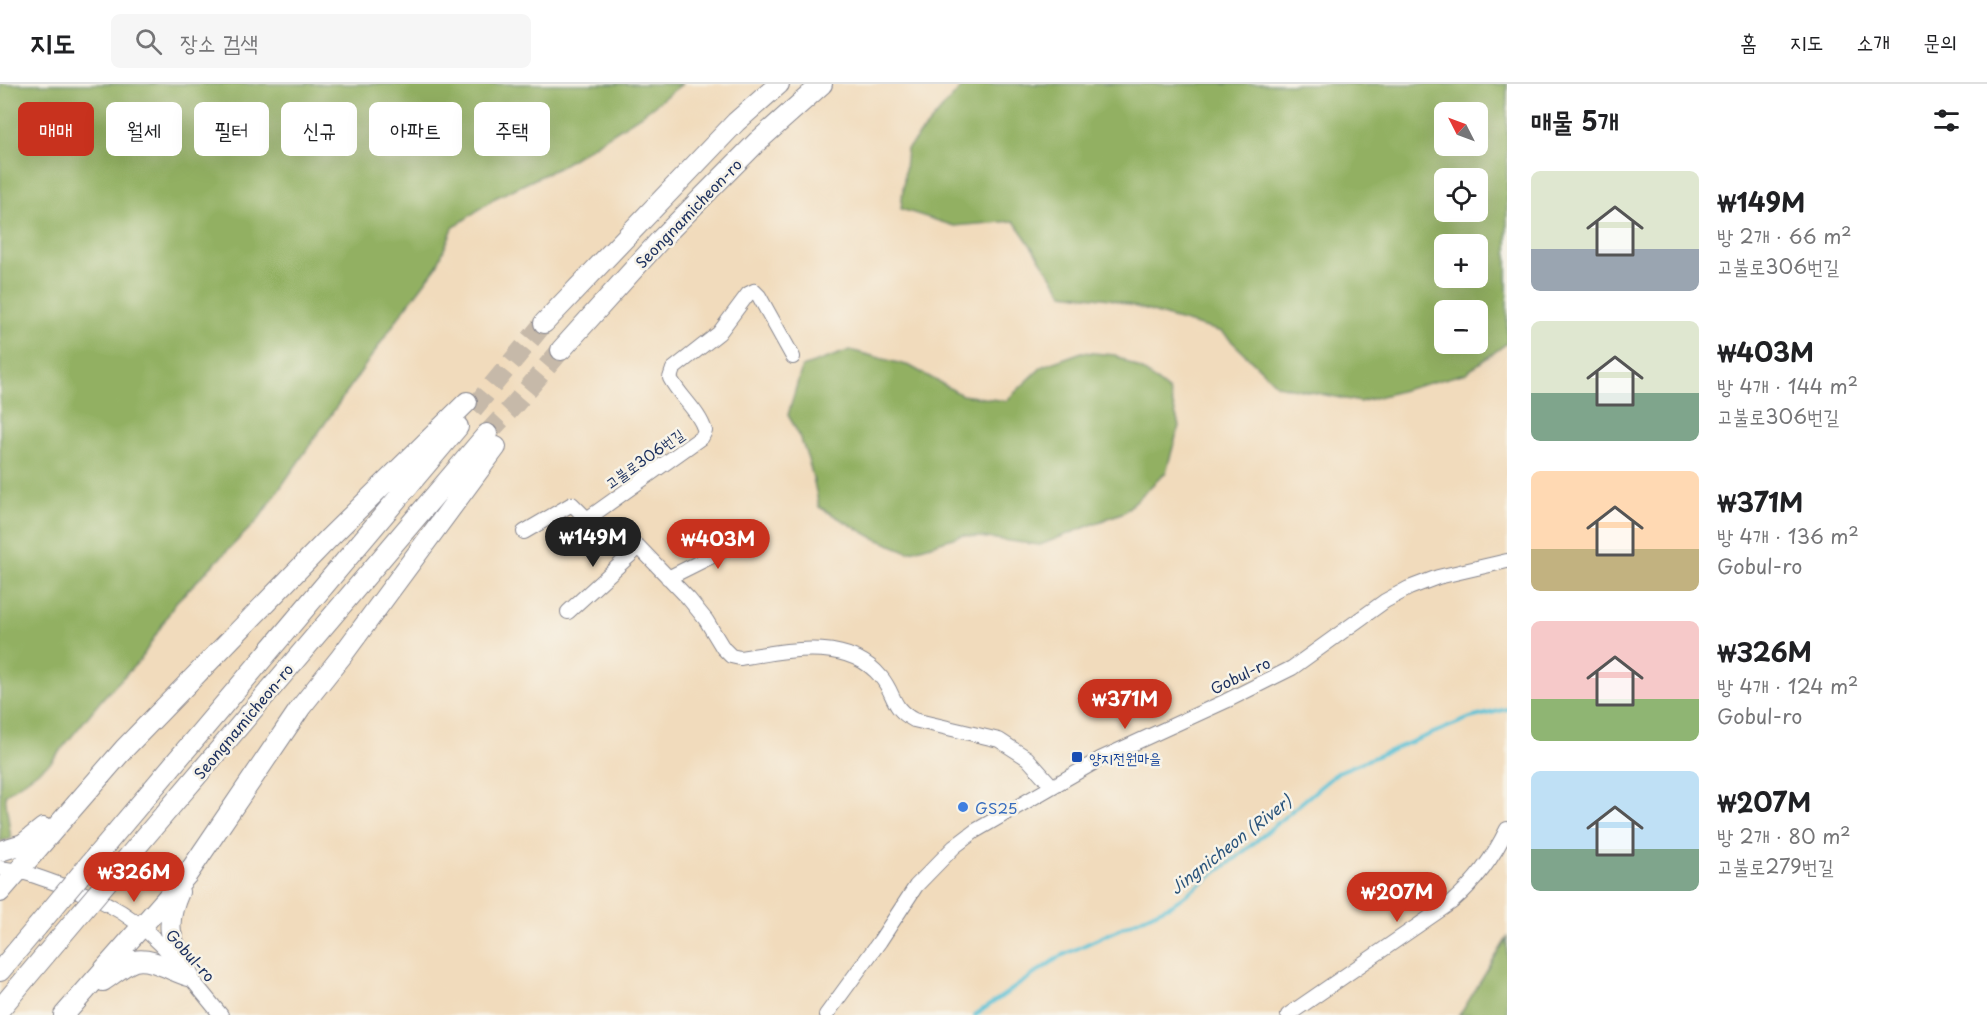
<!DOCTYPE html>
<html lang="ko">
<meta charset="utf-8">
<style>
body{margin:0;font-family:"Playpen Sans","Poor Story",sans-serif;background:#f6f6f6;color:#202124;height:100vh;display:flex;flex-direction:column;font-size:22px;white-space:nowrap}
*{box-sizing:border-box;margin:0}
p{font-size:20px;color:#757577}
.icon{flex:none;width:33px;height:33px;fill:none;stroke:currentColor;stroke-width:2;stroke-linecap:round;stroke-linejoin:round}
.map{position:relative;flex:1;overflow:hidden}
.side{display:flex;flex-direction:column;background:#fff;width:480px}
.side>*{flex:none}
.hud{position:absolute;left:18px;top:18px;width:570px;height:54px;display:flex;gap:12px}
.needle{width:39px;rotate:312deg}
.buttons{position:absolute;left:1434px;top:18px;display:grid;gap:12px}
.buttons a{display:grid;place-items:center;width:54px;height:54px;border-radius:9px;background:#fff;box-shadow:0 6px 24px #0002;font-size:30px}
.price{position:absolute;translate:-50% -51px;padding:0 14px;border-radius:21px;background:#c8321e;color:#fff;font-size:20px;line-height:39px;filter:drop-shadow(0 2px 3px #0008)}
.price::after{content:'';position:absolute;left:50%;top:36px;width:18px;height:14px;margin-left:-9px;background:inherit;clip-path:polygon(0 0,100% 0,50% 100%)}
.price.on{background:#222;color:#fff}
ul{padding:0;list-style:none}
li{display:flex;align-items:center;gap:18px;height:150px;padding:0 24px}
li span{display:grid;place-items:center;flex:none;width:168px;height:120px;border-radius:9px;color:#555}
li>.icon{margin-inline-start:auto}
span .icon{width:72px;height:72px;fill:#fffc;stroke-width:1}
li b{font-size:26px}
h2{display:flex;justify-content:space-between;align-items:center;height:72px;padding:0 24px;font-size:26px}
.tag{padding:0 21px;border-radius:9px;background:#fff;box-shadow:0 6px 24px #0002;font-size:21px;line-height:54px}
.tag.on{background:#c8321e;color:#fff}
header{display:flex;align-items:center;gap:36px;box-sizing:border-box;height:84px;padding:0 30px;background:#fff;border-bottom:2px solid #e0e0e0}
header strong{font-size:28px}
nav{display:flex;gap:33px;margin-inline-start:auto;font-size:21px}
.search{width:420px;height:54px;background:#f6f6f6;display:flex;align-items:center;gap:15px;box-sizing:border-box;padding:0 21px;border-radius:9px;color:#757577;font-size:22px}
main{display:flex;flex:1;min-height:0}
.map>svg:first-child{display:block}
.forest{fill:#92b062;stroke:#567060;stroke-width:1.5;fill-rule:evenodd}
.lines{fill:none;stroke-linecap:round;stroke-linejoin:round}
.stream{stroke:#59c1d6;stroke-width:4}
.highway-tunnel{stroke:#c6b9a9;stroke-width:20;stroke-dasharray:20 10;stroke-linecap:butt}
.minor-casing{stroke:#86858d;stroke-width:16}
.highway-casing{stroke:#86858d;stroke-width:22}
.minor{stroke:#fff;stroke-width:14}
.highway{stroke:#fff;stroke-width:20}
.highway-bridge-casing{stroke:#86858d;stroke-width:22;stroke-linecap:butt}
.highway-bridge{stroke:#fff;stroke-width:20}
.transit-dot{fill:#1a4fb4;stroke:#f7f3e8;stroke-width:2}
.shop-dot{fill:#3f7fe0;stroke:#f7f3e8;stroke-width:2}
.labels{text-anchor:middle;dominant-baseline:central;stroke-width:5;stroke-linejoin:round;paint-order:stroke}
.street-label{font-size:15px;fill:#1b2f5e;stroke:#f7f3e8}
.transit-label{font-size:15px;fill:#164399;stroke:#f7f3e8;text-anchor:start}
.shop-label{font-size:15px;fill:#366cbe;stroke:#f7f3e8;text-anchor:start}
.water-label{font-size:16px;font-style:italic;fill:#2a547c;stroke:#f7f3e8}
</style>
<header>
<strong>지도</strong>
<div class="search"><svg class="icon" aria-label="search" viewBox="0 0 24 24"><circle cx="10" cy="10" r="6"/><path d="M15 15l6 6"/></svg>장소 검색</div>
<nav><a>홈</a><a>지도</a><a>소개</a><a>문의</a></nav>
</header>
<main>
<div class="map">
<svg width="1507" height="931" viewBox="0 0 1507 931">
<rect width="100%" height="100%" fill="#f7f3e8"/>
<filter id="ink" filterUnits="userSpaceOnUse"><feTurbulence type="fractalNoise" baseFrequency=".0167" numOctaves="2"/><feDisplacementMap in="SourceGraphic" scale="12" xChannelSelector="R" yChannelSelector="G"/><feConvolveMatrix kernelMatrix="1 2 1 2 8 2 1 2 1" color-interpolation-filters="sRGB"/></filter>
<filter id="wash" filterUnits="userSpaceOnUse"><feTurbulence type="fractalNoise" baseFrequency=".008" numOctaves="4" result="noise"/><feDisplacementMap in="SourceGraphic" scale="24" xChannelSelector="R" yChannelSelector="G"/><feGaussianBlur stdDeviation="1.35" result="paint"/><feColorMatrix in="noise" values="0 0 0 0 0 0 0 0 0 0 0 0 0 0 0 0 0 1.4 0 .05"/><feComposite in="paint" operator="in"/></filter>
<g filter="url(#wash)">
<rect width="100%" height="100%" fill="#f1dbbc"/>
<!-- forest -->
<path class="forest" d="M0,0H682L640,32L558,84L495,114L453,144L437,182L398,234L258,436L176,518L141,575L103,614L51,678L5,711L11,755L0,757Z
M964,0H1507V259L1466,289L1360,318L1277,301L1222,248L1172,234L1110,215L1063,209L1014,137L954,142L901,125L907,65ZM1478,28V62H1444V28ZM1478,94V128H1444V94ZM1444,160H1478V194H1444ZM1444,226H1478V260H1444Z
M850,266L910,282L962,311L1006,317L1043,282L1082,268L1115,271L1142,286L1169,307L1179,342L1166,388L1124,428L1040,461L963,451L908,468L872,453L819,423C813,390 806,360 788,331L802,283Z
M1507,854V931H1459L1463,926Z"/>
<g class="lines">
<!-- stream -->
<path class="stream" d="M975,931L1059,873L1173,820L1236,774L1338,688L1470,634L1507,625"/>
</g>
</g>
<g filter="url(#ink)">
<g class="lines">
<!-- highway-tunnel -->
<path class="highway-tunnel" d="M473,325L544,239
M487,350L515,320L561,266"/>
<defs>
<path id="minor" d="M793,273L759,212L754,207L748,210L719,249L673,285L670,294C680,313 699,327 705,347L702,353L587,435L597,443L626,455L639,463L689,515L706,536L723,564L731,572L740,574C785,567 847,552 881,593C896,611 890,623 914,636L999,656L1027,674L1052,702
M524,448L572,420L587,435
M668,494L754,451
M568,528L639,463
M0,784C21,786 38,793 58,800C75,806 93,812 109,821C156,845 188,892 221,931
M826,931L880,857L916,802L954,763L975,747L1102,674L1226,617L1292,584L1385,517L1409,504L1438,493L1507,477
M1288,931L1452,818C1475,798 1494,772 1507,745"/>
<path id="highway" d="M544,239L736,38L779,0
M561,266L661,155L757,58L822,0
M0,767L23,760L43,744
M97,771L458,343
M117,786L487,350
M0,808L124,665L329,454L467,318
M179,808C162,847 173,857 189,892
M0,887L37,843
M103,897C112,891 125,880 135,877C152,873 173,888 189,892
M0,925L57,857
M64,931L187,791L301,623L341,573L496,363"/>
</defs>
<!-- minor casing -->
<use href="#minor" class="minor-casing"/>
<!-- highway casing -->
<use href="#highway" class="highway-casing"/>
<!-- minor -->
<use href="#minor" class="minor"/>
<!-- highway -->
<use href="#highway" class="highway"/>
<defs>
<path id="highway-bridge" d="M37,843L97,771
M57,857L117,786"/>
</defs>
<!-- highway-bridge casing -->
<use href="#highway-bridge" class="highway-bridge-casing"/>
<!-- highway-bridge -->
<use href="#highway-bridge" class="highway-bridge"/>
</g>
</g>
<!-- markers -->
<rect class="transit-dot" x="1071" y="667" width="12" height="12" rx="3"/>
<circle class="shop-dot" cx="963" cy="723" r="6"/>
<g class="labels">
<!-- street labels -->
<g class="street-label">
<text transform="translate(688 129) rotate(-46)">Seongnamicheon-ro</text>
<text transform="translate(644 374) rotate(-35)">고불로306번길</text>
<text transform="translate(1240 591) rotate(-26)">Gobul-ro</text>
<text transform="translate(243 637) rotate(-50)">Seongnamicheon-ro</text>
<text transform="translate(191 871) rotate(48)">Gobul-ro</text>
</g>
<!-- transit labels -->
<g class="transit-label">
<text x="1089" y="673">양지전원마을</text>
</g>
<!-- shop labels -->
<g class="shop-label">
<text x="975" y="723">GS25</text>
</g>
<!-- water labels -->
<g class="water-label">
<text transform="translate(1230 760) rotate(-38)">Jingnicheon (River)</text>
</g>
</g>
</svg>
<div class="buttons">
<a><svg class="needle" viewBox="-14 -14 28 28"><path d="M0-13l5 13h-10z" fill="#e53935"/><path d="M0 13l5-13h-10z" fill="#757577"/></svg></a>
<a><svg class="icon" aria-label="locate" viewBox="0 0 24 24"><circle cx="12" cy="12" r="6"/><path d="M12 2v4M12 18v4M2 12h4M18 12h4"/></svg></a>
<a>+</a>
<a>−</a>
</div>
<b class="price on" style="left:593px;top:484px">₩149M</b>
<b class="price" style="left:718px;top:486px">₩403M</b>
<b class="price" style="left:1125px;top:646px">₩371M</b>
<b class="price" style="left:134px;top:819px">₩326M</b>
<b class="price" style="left:1397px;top:839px">₩207M</b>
<div class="hud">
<a class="tag on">매매</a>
<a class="tag">월세</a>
<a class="tag">필터</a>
<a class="tag">신규</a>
<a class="tag">아파트</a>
<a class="tag">주택</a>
</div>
</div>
<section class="side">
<h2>매물 5개<svg class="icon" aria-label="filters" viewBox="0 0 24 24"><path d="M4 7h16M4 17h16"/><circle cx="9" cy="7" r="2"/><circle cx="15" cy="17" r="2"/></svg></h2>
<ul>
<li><span style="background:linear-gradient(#dfe7d0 65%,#9aa5b1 0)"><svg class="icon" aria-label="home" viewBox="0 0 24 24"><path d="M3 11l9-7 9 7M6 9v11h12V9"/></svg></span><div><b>₩149M</b><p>방 2개 · 66 m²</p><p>고불로306번길</p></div></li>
<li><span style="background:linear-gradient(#dfe7d0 60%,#7fa58c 0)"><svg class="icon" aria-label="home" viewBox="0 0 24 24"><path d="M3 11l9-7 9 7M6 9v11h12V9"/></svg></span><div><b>₩403M</b><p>방 4개 · 144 m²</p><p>고불로306번길</p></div></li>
<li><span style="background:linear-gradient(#ffd9b3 65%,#c2b280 0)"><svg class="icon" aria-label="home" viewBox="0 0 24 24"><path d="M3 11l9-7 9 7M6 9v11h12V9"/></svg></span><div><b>₩371M</b><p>방 4개 · 136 m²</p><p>Gobul-ro</p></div></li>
<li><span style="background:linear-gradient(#f6c9c9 65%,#8fb573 0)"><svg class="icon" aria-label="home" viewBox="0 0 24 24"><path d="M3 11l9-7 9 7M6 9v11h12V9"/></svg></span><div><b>₩326M</b><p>방 4개 · 124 m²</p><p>Gobul-ro</p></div></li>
<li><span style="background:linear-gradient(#bfe0f5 65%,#7fa58c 0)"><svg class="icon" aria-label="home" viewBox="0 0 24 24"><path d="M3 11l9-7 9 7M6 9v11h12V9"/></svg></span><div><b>₩207M</b><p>방 2개 · 80 m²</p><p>고불로279번길</p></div></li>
</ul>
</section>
</main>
